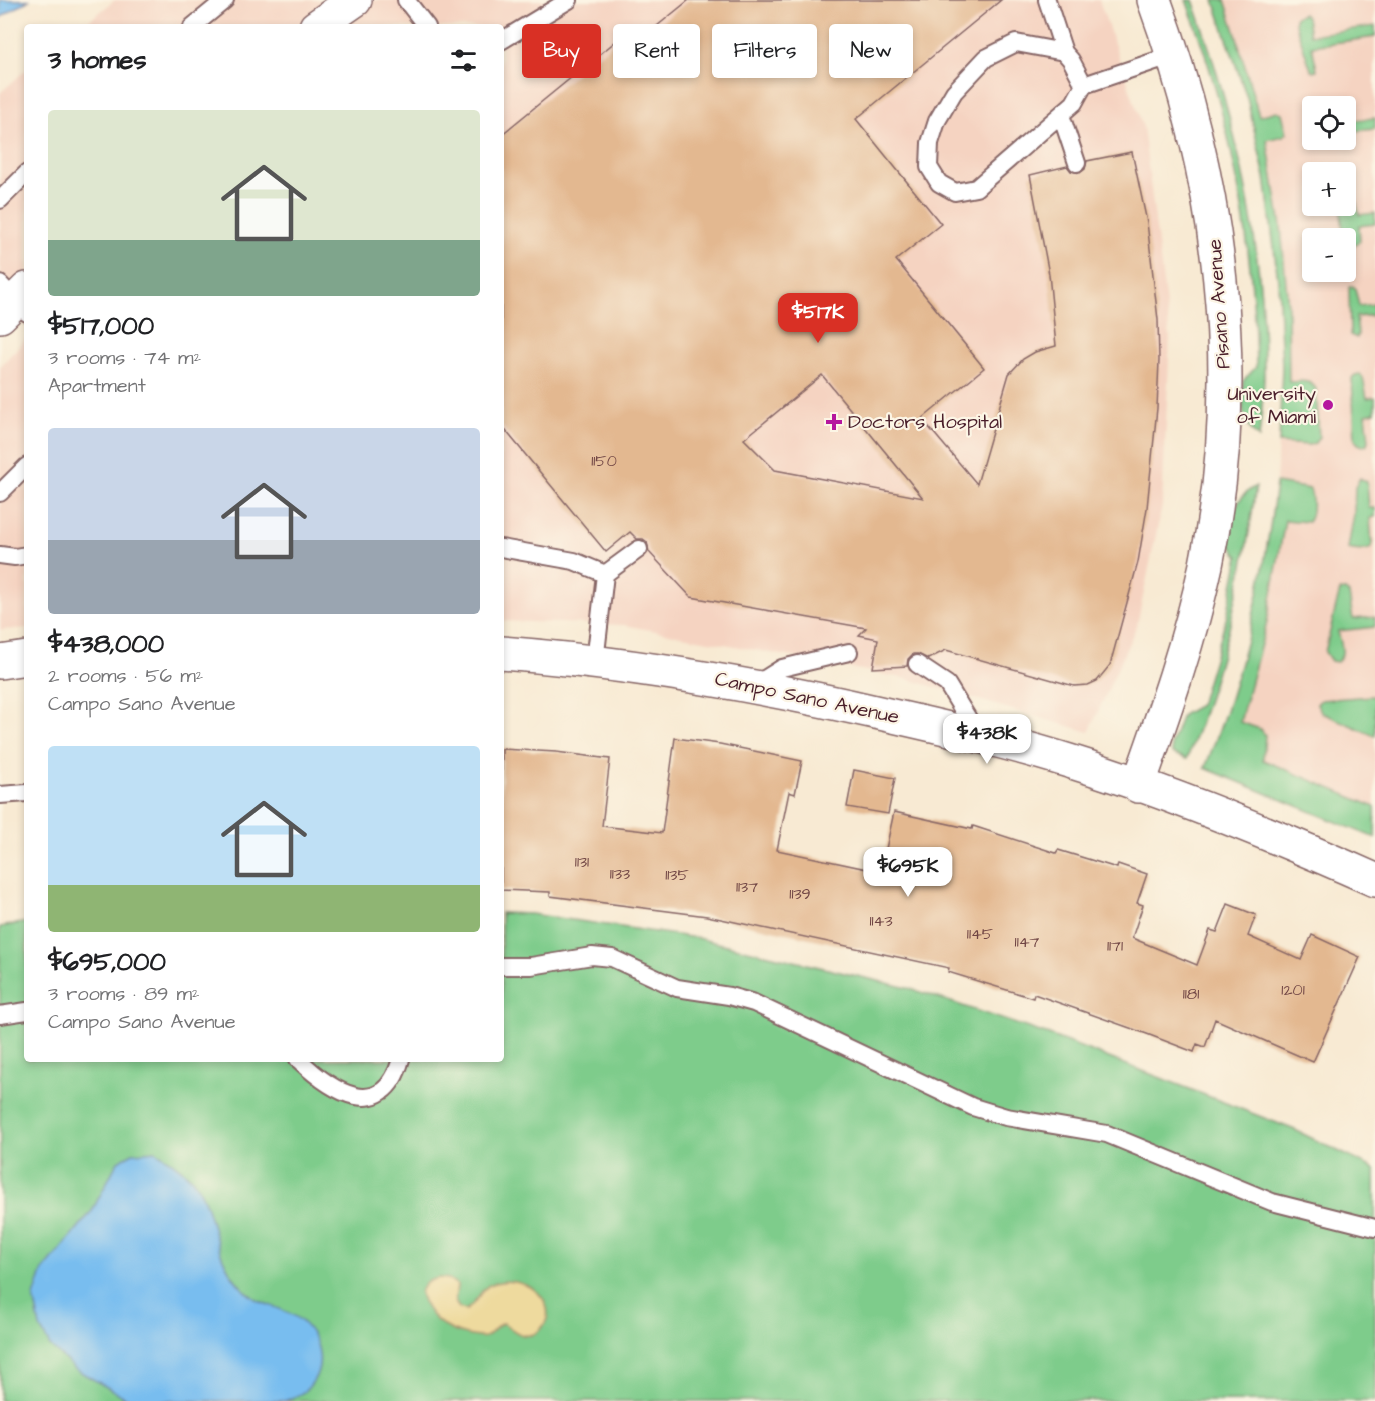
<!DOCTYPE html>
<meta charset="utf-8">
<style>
body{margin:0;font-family:"Architects Daughter",sans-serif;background:#f2f2f2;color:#202124;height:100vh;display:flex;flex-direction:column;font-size:22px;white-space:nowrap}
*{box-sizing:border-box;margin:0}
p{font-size:20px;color:#757577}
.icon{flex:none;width:33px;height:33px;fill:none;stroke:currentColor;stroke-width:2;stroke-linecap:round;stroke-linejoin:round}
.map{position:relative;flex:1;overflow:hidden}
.panel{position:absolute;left:24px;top:24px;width:480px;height:1038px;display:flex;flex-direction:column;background:#fff;border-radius:6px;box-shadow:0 3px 9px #0003}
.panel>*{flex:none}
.banner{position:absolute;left:522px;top:24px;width:570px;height:54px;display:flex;gap:12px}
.fabs{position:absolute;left:1302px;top:96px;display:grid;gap:12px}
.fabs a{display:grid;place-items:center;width:54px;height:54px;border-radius:6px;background:#fff;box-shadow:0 3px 9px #0003;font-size:30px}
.price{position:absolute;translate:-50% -51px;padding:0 14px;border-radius:12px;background:#fff;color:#222;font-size:20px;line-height:39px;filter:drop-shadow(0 2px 3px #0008)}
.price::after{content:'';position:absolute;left:50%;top:36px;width:18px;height:14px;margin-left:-9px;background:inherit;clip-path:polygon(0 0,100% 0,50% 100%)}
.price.selected{background:#d93025;color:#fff}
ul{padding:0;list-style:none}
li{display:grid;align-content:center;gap:12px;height:318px;padding:0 24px}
li span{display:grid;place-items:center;height:186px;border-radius:6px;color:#555}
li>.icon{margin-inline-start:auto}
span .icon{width:108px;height:108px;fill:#fffc;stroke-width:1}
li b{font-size:26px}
h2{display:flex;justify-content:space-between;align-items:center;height:72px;padding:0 24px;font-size:26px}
.tag{padding:0 21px;border-radius:6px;background:#fff;box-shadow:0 3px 9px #0003;font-size:21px;line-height:54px}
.tag.selected{background:#d93025;color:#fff}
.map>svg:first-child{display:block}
.built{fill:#f5d3c1;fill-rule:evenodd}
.green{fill:#7ecc8b;stroke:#64765b;stroke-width:1.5}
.sand{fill:#eeda9e;stroke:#9c7c64;stroke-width:1.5}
.water{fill:#78bdef;stroke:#616e8d;stroke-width:1.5}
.building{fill:#e3b890;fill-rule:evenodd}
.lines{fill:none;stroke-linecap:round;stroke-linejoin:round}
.service-casing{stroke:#876666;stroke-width:20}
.tertiary-casing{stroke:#876666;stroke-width:36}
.service{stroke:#fff;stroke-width:16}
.tertiary{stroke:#fff;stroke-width:33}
.poi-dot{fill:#b5179e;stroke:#fcf5e5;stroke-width:2}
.labels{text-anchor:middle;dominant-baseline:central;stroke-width:4.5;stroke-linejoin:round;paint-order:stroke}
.number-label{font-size:16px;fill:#704544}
.street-label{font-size:20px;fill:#4a1f2b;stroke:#fcf5e5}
.poi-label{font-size:20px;fill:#4a1f2b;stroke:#fcf5e5;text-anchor:end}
</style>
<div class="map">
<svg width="1375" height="1401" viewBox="0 0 1375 1401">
<rect width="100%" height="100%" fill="#fcf5e5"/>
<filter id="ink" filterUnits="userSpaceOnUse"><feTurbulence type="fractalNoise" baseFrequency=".0167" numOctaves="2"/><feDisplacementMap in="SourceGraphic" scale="12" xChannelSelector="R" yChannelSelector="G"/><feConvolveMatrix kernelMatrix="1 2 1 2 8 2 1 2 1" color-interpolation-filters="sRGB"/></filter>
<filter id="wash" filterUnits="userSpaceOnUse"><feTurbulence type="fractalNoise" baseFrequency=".008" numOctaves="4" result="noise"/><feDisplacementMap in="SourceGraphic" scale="24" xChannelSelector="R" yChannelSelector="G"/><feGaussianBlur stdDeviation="1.35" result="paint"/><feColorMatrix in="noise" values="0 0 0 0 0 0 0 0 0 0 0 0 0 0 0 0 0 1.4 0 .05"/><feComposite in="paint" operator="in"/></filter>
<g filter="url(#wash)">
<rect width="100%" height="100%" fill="#f8ead3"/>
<!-- built -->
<path class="built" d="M115,0H1099L1143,127L1170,337L1162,506L1137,625L1089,732L904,678L624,625L501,621V27H81Z
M1214,0H1375V838L1205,768L1234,691L1245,653L1266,556L1276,483L1282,366L1278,280L1265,177L1247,98ZM1312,106H1346V140H1312ZM1312,172H1346V206H1312ZM1312,238H1346V272H1312Z
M27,69V320L0,297V93Z
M27,337V628L0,630V367Z"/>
<!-- green -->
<path class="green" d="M1186,0H1193C1236,122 1266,249 1264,379C1263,399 1261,419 1259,438C1240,422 1242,405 1243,381L1256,367C1254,241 1231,118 1186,0Z
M1214,0H1225L1235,31L1259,116L1277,111L1282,113L1287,133L1283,136L1267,140L1281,226L1288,306L1289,382C1300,382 1309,378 1316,389L1319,437L1315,443L1309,445L1279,443L1282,366L1278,280L1265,177L1247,98Z
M1303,14L1307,17L1310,35L1375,26V37L1312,46L1317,70L1313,71L1311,70L1295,23V17Z
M1375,118V129L1346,132V121Z
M1346,194H1350L1355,197L1359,215L1375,213V224L1359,226L1360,241L1353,247L1348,246L1344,238L1340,206H1346Z
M1353,286L1355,288L1359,306L1375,304V315L1356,317L1358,334L1357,338L1350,335L1349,290V287Z
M1360,374L1363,378L1367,398L1375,397V412L1366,414L1369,440L1367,444L1363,446L1358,444L1355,440L1352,378L1355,375Z
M1360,478L1367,482L1369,508H1375V517L1370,518L1372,547C1366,552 1356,551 1348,549L1354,514L1355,487Z
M1276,483L1310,489C1313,498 1314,515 1308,522L1285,520L1267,622L1240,722L1260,729L1265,735L1263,760L1375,807V838L1205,768C1243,673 1264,584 1276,483Z
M1256,486C1243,583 1222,668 1187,759L1172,753L1171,744L1182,715L1200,705L1227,616L1239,556L1228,542C1232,518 1233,498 1256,486Z
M1345,590L1349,594L1353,619L1375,617V627L1338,631C1340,642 1347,654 1337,662L1331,661L1325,652L1338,598L1340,591Z
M1372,696L1375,697V736L1322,713L1317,704L1321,700Z
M501,913L531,914L697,938L912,989L1049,1035L1187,1088L1295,1130L1375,1169V1401H0V927L27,922V1059H501Z"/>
<!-- sand -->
<path class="sand" d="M439,1278L449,1279L457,1285L455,1302L459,1308L466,1310C479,1302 479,1287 495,1283C513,1278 539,1285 546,1305C552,1320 539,1338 523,1335C515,1333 510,1327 503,1323C495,1326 493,1334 485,1337C479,1338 472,1336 466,1335C442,1329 427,1316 420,1293C423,1283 429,1280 439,1278Z"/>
<!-- water -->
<path class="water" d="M0,0H29L0,18Z
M156,1151C168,1159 182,1168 192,1179C213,1204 212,1244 230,1272C236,1282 244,1291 254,1298C267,1306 283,1308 296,1317C321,1335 329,1368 305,1391C300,1395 291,1398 285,1401H135L126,1398L75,1369L50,1346L40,1327L34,1297L42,1272L92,1211L118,1161L133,1153Z"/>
<g id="blocks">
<!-- building -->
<path class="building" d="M689,0H1001L856,119L941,224L896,260L984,368L922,419L977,484L1009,374L1023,359L1035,352L1056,346L1049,274L1030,175L1067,166L1071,171L1080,173L1085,169L1087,161L1132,152L1147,222L1158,320L1159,360L1157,408L1147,508L1138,562L1110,665L1097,681L1088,685L1074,686L946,650L928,659L918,654H913L908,659L907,666L873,668L878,639L859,635L866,628L691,597L649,552L647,542L643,539H637L630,532L606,552L501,425V135L632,28L641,39ZM822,375L923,498L775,470L744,439Z
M675,738L720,744L802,761L795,794L789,792L777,850L881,872L894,812L972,829L973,826L1056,853L1058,850L1117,868L1118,864L1147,874L1137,903L1143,905L1132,938L1197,965L1210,930L1217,932L1228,904L1256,915L1248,936L1301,960L1312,935L1360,957L1313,1062L1215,1019L1205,1047L1197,1044L1194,1052L1147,1034L1034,994L1033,998L948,972L949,968L707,916L550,896V892L501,890L502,749L556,752L610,759L602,826L662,833Z
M854,770L895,778L888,814L847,807Z"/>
</g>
</g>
<g filter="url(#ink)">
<use href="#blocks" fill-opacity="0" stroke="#876666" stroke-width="1.5"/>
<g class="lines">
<defs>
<path id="service" d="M406,0L427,27
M1047,0L1064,52
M192,27L225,0
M501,41L569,0
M1084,85L1071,60L1064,52L1016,43L986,58L954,92L937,121L930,143L929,167L939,183L955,192L976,188L1074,103L1084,85L1173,55
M1061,115L1077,163
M0,200L27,173
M0,284L27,313
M0,493L27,466
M501,548L574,561L605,574L595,662
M0,555L15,557L27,555
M605,574L639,549
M917,664L947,684L978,735
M755,685L782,668L849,652
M0,795L27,793
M501,966H531L592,956L612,958L677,988L729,996L754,1003L973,1107L1006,1117L1107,1134L1272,1202L1375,1228
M0,1015L27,1011
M298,1059C330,1090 382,1126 401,1059"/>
<path id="tertiary" d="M316,27L355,0
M0,316L27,289
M501,653C630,663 758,685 884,714C946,728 1008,742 1069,761C1173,793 1276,836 1375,880
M0,662L27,658
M1138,786C1164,713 1190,640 1206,565C1246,375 1220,180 1154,0"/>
</defs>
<!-- service casing -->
<use href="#service" class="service-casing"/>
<!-- tertiary casing -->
<use href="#tertiary" class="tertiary-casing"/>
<!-- service -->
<use href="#service" class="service"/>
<!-- tertiary -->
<use href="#tertiary" class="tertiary"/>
</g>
</g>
<!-- markers -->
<g class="poi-dot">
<circle cx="1328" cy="405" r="6"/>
<path d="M831 413h6v6h6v6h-6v6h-6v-6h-6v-6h6z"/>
</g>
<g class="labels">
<!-- number labels -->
<g class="number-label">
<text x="604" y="461">1150</text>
<text x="582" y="862">1131</text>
<text x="620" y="874">1133</text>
<text x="677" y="875">1135</text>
<text x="747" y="887">1137</text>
<text x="800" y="894">1139</text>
<text x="881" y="921">1143</text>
<text x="980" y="934">1145</text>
<text x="1027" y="942">1147</text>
<text x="1115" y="946">1171</text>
<text x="1293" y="990">1201</text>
<text x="1191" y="994">1181</text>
</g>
<!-- street labels -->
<g class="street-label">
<text transform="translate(1219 304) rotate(-94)">Pisano Avenue</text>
<text transform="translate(807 698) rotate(12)">Campo Sano Avenue</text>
</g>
<!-- poi labels -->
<g class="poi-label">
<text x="1316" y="394">University<tspan x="1316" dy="23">of Miami</tspan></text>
<text x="848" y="422" text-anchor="start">Doctors Hospital</text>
</g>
</g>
</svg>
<div class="fabs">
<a><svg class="icon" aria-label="locate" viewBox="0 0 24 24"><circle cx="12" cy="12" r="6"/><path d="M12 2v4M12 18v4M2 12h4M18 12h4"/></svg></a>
<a>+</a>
<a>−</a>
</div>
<b class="price selected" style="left:818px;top:344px">$517K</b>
<b class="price" style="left:987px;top:765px">$438K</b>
<b class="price" style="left:908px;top:898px">$695K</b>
<div class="banner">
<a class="tag selected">Buy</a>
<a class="tag">Rent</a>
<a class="tag">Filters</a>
<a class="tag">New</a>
</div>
<section class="panel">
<h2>3 homes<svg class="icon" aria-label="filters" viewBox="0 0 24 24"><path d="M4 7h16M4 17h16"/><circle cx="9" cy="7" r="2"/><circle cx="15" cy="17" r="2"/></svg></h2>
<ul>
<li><span style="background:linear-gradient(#dfe7d0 70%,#7fa58c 0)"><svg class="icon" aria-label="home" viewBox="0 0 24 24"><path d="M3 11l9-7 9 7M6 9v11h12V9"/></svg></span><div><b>$517,000</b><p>3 rooms · 74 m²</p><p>Apartment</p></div></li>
<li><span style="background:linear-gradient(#c9d6e8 60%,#9aa5b1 0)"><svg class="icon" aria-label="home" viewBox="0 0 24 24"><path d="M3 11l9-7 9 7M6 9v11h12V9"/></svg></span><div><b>$438,000</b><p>2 rooms · 56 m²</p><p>Campo Sano Avenue</p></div></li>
<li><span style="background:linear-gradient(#bfe0f5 75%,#8fb573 0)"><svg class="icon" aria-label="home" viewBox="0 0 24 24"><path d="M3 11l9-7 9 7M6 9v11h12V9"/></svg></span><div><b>$695,000</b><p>3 rooms · 89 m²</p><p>Campo Sano Avenue</p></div></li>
</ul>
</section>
</div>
